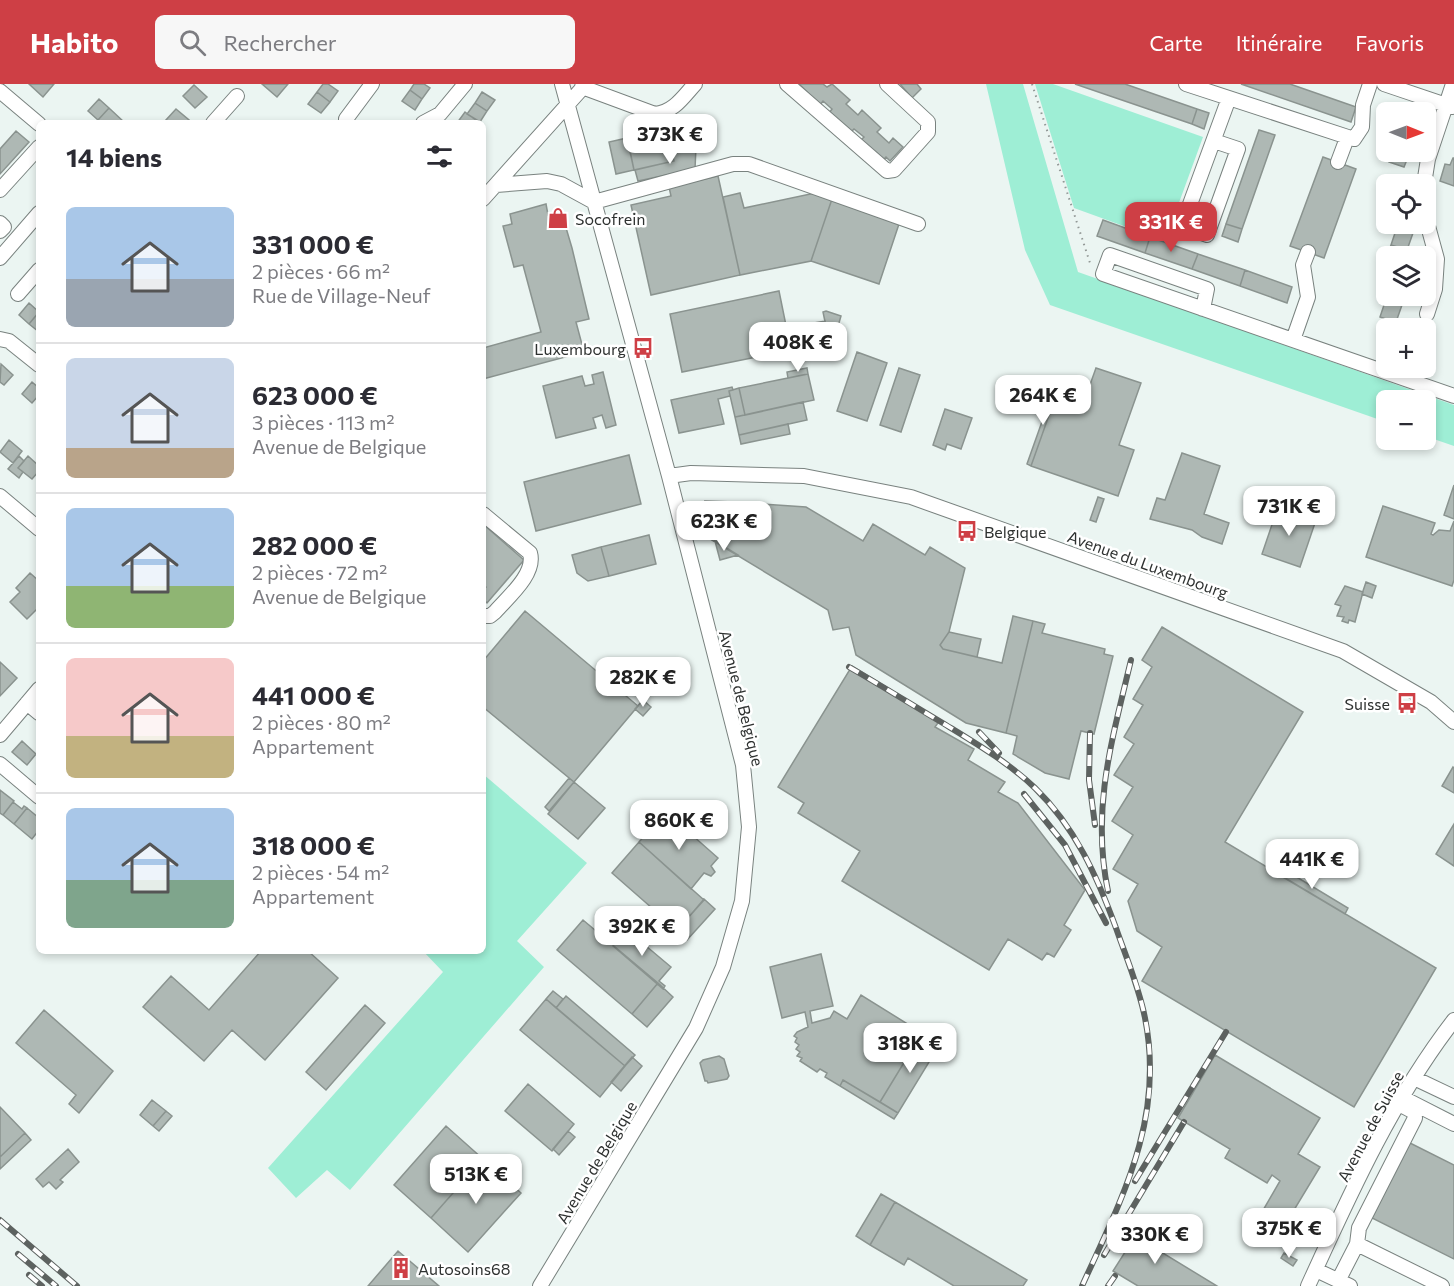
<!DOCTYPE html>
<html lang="fr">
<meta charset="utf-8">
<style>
body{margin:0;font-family:Commissioner,sans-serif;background:#f7f7f7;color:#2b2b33;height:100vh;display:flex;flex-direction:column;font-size:22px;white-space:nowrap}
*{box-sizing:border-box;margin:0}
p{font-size:20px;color:#7c7c81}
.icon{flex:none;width:33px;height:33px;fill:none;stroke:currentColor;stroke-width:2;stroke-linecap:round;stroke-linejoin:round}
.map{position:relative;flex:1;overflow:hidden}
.sheet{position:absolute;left:36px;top:36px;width:450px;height:834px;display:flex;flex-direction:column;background:#fff;border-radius:9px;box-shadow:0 3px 9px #0003}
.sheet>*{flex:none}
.needle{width:39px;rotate:91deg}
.buttons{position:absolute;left:1376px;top:18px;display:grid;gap:12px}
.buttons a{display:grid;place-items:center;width:60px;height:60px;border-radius:9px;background:#fff;box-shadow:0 3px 9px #0003;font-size:30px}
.price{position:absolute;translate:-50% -51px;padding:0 14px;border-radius:12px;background:#fff;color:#222;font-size:20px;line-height:39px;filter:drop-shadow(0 2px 3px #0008)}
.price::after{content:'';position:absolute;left:50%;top:36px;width:18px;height:14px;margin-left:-9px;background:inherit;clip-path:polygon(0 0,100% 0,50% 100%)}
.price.current{background:#ce3f45;color:#fff}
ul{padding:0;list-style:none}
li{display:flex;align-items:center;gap:18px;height:150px;padding:0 30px}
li+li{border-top:2px solid #e1e1e2}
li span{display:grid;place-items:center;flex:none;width:168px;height:120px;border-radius:9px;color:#555}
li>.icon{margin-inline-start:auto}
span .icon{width:72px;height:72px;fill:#fffc;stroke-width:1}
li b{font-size:26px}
h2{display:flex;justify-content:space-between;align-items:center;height:72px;padding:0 30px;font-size:26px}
header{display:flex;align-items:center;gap:36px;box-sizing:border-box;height:84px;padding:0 30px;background:#ce3f45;color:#fff}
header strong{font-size:28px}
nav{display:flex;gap:33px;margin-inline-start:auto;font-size:21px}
.search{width:420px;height:54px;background:#f7f7f7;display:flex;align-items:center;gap:15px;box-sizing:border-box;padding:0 21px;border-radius:9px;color:#7c7c81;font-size:22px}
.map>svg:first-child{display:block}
.green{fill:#9eeed5}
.building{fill:#aeb8b4;stroke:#8a938f;stroke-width:1.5}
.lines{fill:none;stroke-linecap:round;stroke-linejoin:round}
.minor-casing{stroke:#79827f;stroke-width:16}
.path{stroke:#929896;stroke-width:2;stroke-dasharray:1.5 4.5;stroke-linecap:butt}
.minor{stroke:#fff;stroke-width:14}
.rail-casing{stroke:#5d6260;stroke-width:6}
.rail{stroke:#fff;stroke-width:4;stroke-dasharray:11;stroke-linecap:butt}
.labels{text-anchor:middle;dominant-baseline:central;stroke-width:5;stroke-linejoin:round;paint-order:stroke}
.poi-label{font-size:16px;fill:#2e3130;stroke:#fff;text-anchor:start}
.street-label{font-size:16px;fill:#2e3130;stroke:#fff}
</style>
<header>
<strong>Habito</strong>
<div class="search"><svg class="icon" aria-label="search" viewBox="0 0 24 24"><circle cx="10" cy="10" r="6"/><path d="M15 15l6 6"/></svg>Rechercher</div>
<nav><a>Carte</a><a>Itinéraire</a><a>Favoris</a></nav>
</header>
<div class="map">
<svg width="1454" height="1202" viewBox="0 0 1454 1202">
<rect width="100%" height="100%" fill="#ebf5f2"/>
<!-- green -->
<path class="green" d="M986,0H1023L1078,188L1454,321V362L1425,352V316H1386V338L1050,221L1025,166Z
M1035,0H1053L1203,53L1165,157L1074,124Z
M483,690L587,779L517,857L544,883L350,1106L327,1086L296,1114L268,1084L443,888L423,867H483Z"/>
<!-- building -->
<path class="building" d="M29,0H54L43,13Z
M262,0H288L277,13Z
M323,0H328L338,7L330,18L317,8Z
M414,0H424L430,4L422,15L410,6Z
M799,0H823L827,3L832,0L850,16L846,20L858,31L862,26L881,44L877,48L889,59L893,54L903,63L890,77L886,73L882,77L860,57L864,53L854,45L851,48L829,29L832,25L823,17L820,21Z
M900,0H917L921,5L912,14Z
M1075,0H1125L1197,25L1192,40Z
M1241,0H1290L1356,23L1351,38Z
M194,1L207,13L195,24L183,12Z
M410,6L422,15L415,26L402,17Z
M317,8L330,18L321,29L308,20Z
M482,8L495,16L487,27L475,19Z
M99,15L109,24L98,36L88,27Z
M475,19L487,27L480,38L467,30Z
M109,24L124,38V39H101L98,36Z
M176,25L189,36L187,39H170L166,36Z
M1197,25L1209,29L1204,45L1192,40Z
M465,28L477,37L476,39H457Z
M1259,46L1275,51L1242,145L1226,140Z
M16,47L29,58L0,90V65Z
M640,52L642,59L629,62L628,55Z
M627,54L634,86L616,90L609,58Z
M669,54L674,77L634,86L629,62Z
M696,63L695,85L638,97L635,86L674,77L672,68Z
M1392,68H1410L1404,83L1389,78Z
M1323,73L1356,85L1324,174L1290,162Z
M1453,74H1454V102L1440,97L1445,80L1450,81Z
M718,92L740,191L651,211L631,121L671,112L669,103Z
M1394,94L1404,100H1386V113L1382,111L1387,95L1393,97Z
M740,109L744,124L815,109L832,115L811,177L740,191L723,113Z
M832,115L900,137L879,200L811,177Z
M546,120L548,131L561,127L572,164L589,235L576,238L584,268L483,295V264L541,248L523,181L514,183L503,142L512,140L510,130Z
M1103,136L1150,153L1145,169L1097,152Z
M1226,140L1242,145L1238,158L1222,152Z
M1397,143L1413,149L1407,166L1391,161Z
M1150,153L1198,170L1192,185L1145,169Z
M1391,161L1407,166L1405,172H1387Z
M1198,170L1245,186L1240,202L1192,185Z
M1245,186L1292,203L1287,219L1240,202Z
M779,207L791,266L682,288L670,230Z
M1387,212H1405L1402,221L1386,215Z
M1386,215L1402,221L1396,238L1380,233Z
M29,219L39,228L29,240L19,231Z
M826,227L841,232L834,256L829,257L823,228Z
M39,228V248L29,240Z
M825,237L829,256L817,259L813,239Z
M1425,263L1433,266L1428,281L1425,280Z
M857,268L887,279L867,337L837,327Z
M1,280L13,291L4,301L0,298Z
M807,284L808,290L788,294L787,288Z
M899,284L920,291L901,348L880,341Z
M1096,284L1141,299L1119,361L1134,366L1118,412L1031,382L1059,303L1086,312Z
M603,288L616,341L606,344L602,331L593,334L596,344L556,354L543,302L582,292L585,302L594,300L592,291Z
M808,290L814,316L745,331L739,304Z
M32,298L39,304V311L32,319L22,310Z
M1055,301L1059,303L1031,382L1027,380Z
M732,303L733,306L729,307L730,312L718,315L724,340L679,349L671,316Z
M739,304L745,331L735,333L729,307Z
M803,318L807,336L739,351L735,333Z
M945,325L972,334L961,365L947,360L945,366L933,361Z
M788,340L790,350L741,360L739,351Z
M9,356L22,367L13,379L0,368Z
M1182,369L1220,382L1204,430L1229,439L1222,460L1202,453L1192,446L1150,435L1157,414L1165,416Z
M629,371L641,420L536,447L524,398Z
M19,372L24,377L18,384L23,388L19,394L8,385Z
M28,372L39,382V387L32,395L18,384Z
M1454,401V435L1444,431Z
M1098,413L1104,415L1096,438L1090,436Z
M705,417L735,418L717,424L710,432Z
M735,418L806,423L863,457L873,440L925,471L930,463L965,484L949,548L940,561L943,565L1002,579L1013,532L1033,537L1006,649L966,639L856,571L849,543L833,546L828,526L710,455L716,437L710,432L717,424Z
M1383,422L1435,439L1431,450L1433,451L1439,446L1450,447L1454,437V496L1452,502L1366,473Z
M1278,423L1316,436L1300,483L1262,470Z
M483,440L524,476L487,519L483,515V506L486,503L483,501Z
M649,451L656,480L609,492L601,463Z
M715,457L738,471L720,476Z
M601,463L609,492L588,497L577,489L572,471Z
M30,489L39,497V527L37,525L27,535L10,518L20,508L16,504Z
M1366,498L1376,502L1372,514L1362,510Z
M1345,502L1363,508L1355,538L1349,536L1348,539L1342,537L1344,533L1337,532L1341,522L1335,520Z
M525,527L638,622L574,698L483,623V577Z
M1033,537L1045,540L1042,549L1105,565L1104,570L1113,572L1094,650L1081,647L1069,695L1045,689L1013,670L1017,652L1006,649Z
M1162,543L1303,628L1225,758L1436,884L1354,1023L1142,897L1162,863L1137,847L1128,817L1138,800L1113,785L1133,751L1112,737L1133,703L1114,691L1134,660L1124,653L1143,621L1133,615L1152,583L1142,576Z
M949,548L981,555L977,573L943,565L940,561Z
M0,578L17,594L0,612Z
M852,582L940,636L935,643L974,665L968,676L1005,698L998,708L1018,719L1085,806L1064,841L1071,846L1054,873L1047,869L1042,876L1008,855L989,886L842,797L860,767L798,729L804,719L778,703Z
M643,616L651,623L643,632L635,625Z
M22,657L36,670L27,681L12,668Z
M1453,683L1454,684V709L1442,702Z
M569,694L574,698L549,727L545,723Z
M574,698L605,724L578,755L548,730Z
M0,706L14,717L3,731L0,729Z
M13,718L22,725L24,722L27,724L14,740L3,731Z
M27,724L39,734V746L32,755L14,740Z
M666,728L718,774L711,782L715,788L711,792L704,789L691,805L639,758Z
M1454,740V782L1436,770Z
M639,758L704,816L677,846L612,789Z
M1280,783L1348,824L1345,830L1276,789Z
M704,815L715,825L687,856L677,847Z
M583,836L658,899L632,930L557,866Z
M627,846L671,883L659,897L665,902L663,905L613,862Z
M261,867H308L338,894L265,976L232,946L204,977L143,923L171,892L209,926Z
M821,870L833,922L810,927L812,939L830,934L834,927L847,935L861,911L922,949L880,1018L843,996L840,1002L825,993L827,989L820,985L817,988L800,977L802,974L797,972L800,968L796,965L799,961L795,958L797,954L794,952L797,948L808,943L805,928L782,934L770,883Z
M658,899L673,913L647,943L632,930Z
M553,907L563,915L556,924L546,915Z
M566,912L635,971L625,982L556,924Z
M546,915L625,982L600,1013L520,946Z
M365,921L385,939L326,1006L306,988Z
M44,926L113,987L79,1029L69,1020L76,1011L16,959Z
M922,949L925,951L921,957L925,959L929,953L940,960L898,1029L880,1018Z
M1215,971L1320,1034L1298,1070L1320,1083L1285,1141L1262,1128L1280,1097L1272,1091L1267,1099L1225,1074L1230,1065L1178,1034Z
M719,972L724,975L729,992L727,995L708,999L707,997H705L700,979L703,976Z
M632,973L642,982L621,1007L611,998Z
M843,996L898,1029L894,1035L840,1002Z
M528,1000L574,1040L552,1067L505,1027Z
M152,1016L166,1027L153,1042L140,1031Z
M0,1023L25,1049L0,1073Z
M166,1027L172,1032L159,1047L153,1042Z
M446,1042L483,1075L431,1134L394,1101Z
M568,1047L575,1053L559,1071L553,1065Z
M25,1049L31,1056L0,1085V1073Z
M1406,1057L1454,1081V1175L1368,1132Z
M68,1065L79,1078L60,1096L63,1098L56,1105L49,1098L43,1103L36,1095Z
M483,1075L521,1109L468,1168L431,1134Z
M881,1110L895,1118L870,1161L856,1152Z
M895,1118L1027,1196L1023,1202H954L908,1174L904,1181L870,1161Z
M1148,1132L1160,1140L1156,1146L1151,1143L1143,1157L1217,1202H1138L1113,1187Z
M398,1167L439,1202H368Z
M1284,1169L1297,1176L1293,1182L1281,1174Z"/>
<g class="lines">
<defs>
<path id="minor" d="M787,0L887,87L894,86L928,48V38L887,0
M1186,0L1354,55L1362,43L1363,21L1370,0
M1384,0L1452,23
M582,3L655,30C674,28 683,13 695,0
M0,7L39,40
M213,39L237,12
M346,39V35L372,0
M423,39L440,30L465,0
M1214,57L1238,65L1207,151L1182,142L1229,14
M1338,78L1347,54
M1424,100L1428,75L1453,0
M496,101L547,97L561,100L594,118L733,80H749L918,140
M0,106L39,63
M483,115L586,0
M1425,131L1437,175L1435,205L1427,230
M0,139L4,143L0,147
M0,174L39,129
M18,210L39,186
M1203,225L1207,205L1110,171L1103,190L1454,312
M0,255L9,257L39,281
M1293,256L1308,213L1303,181L1308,168
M669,392L691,389L804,392L911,413L1343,567L1431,618L1454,638
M0,412L39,445
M483,430L530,469C536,490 508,513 495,528L490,532H483
M27,619L39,629
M0,651L39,605
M0,680L39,713
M1414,994L1454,1013
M1407,1016L1454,1040
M1357,1160L1442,1202
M1316,1186L1350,1202
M1338,1197L1357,1160L1359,1144L1415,1034L1414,1028L1399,1020
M540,1202L696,944L723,883L742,817L749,743L743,681L669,392L562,0
M1308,1202C1350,1110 1392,1016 1454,936"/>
</defs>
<!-- minor casing -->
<use href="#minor" class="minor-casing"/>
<!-- path -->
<path class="path" d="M1032,0L1091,182"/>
<!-- minor -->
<use href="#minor" class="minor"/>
<defs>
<path id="rail" d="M849,583C882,602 914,622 946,641C977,660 1009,679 1035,704C1075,743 1097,792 1116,844C1126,873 1139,903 1145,934C1165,1035 1122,1114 1082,1202
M979,648L999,669
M1090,649L1089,696L1095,741
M1024,710L1065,761L1106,839
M1108,807C1091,725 1112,656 1131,576
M1135,1097L1226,948
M0,1136L77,1202
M18,1170L56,1202
M1104,1171L1184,1038
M29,1191L42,1202
M1108,1202L1115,1192"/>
</defs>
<!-- rail casing -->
<use href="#rail" class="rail-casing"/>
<!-- rail -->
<use href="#rail" class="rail"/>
</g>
<!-- icons -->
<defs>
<symbol id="shop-bare" viewBox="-9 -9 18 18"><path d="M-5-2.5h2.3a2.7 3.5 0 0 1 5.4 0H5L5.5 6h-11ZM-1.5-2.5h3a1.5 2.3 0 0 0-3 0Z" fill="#ce3f45" stroke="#fff" stroke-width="2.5" paint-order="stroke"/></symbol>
<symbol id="bus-bare" viewBox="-9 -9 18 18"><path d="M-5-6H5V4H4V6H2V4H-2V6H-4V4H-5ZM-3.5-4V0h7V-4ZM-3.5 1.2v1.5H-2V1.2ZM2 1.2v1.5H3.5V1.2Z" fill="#ce3f45" stroke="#fff" stroke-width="2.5" paint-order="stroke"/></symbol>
<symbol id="building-bare" viewBox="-9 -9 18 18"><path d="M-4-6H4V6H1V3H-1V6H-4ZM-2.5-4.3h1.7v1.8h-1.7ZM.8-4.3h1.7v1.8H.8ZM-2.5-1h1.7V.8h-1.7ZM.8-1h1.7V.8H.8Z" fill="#ce3f45" stroke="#fff" stroke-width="2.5" paint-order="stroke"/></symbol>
</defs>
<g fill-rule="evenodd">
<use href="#shop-bare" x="543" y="119" width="30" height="30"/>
<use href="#bus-bare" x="628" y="249" width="30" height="30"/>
<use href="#bus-bare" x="952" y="432" width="30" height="30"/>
<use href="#bus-bare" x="1392" y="604" width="30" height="30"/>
<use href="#building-bare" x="386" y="1169" width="30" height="30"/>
</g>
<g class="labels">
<!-- poi labels -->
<g class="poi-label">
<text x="575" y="134">Socofrein</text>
<text x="626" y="264" text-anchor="end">Luxembourg</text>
<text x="984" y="447">Belgique</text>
<text x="1390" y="619" text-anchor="end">Suisse</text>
<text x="418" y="1184">Autosoins68</text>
</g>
<!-- street labels -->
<g class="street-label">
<text transform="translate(1148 480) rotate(20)">Avenue du Luxembourg</text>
<text transform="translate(742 614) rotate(76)">Avenue de Belgique</text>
<text transform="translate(1370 1042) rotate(-62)">Avenue de Suisse</text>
<text transform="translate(596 1078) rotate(-59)">Avenue de Belgique</text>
</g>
</g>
</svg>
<div class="buttons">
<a><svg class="needle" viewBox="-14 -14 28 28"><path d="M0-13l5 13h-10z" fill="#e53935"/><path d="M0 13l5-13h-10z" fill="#7c7c81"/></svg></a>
<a><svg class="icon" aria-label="locate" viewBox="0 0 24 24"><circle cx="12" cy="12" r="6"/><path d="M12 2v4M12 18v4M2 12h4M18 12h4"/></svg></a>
<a><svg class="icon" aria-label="layers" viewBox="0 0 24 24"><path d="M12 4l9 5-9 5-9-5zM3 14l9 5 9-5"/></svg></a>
<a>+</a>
<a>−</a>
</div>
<b class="price" style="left:670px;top:81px">373K €</b>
<b class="price current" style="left:1171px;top:169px">331K €</b>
<b class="price" style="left:798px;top:289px">408K €</b>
<b class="price" style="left:1043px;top:342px">264K €</b>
<b class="price" style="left:1289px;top:453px">731K €</b>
<b class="price" style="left:724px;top:468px">623K €</b>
<b class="price" style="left:643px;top:624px">282K €</b>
<b class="price" style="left:679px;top:767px">860K €</b>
<b class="price" style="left:1312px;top:806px">441K €</b>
<b class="price" style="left:642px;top:873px">392K €</b>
<b class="price" style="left:910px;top:990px">318K €</b>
<b class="price" style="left:476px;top:1121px">513K €</b>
<b class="price" style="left:1289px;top:1175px">375K €</b>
<b class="price" style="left:1155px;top:1181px">330K €</b>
<section class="sheet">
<h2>14 biens<svg class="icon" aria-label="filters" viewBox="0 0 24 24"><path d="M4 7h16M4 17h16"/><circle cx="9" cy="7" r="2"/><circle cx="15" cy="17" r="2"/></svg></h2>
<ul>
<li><span style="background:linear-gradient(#a9c7e8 60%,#9aa5b1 0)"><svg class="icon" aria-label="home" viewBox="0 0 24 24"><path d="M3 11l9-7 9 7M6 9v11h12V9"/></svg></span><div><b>331 000 €</b><p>2 pièces · 66 m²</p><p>Rue de Village-Neuf</p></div></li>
<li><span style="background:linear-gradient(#c9d6e8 75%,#b9a48a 0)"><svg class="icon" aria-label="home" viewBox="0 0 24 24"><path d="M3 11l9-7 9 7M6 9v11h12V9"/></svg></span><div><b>623 000 €</b><p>3 pièces · 113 m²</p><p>Avenue de Belgique</p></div></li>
<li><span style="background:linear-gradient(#a9c7e8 65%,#8fb573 0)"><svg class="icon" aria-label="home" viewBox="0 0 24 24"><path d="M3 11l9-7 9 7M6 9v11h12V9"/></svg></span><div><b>282 000 €</b><p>2 pièces · 72 m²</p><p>Avenue de Belgique</p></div></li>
<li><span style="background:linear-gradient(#f6c9c9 65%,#c2b280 0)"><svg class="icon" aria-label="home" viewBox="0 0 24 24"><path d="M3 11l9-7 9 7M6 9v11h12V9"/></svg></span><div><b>441 000 €</b><p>2 pièces · 80 m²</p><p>Appartement</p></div></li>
<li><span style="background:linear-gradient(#a9c7e8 60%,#7fa58c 0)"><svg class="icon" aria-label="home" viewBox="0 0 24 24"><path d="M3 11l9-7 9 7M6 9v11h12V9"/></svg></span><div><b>318 000 €</b><p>2 pièces · 54 m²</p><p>Appartement</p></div></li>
</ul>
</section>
</div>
